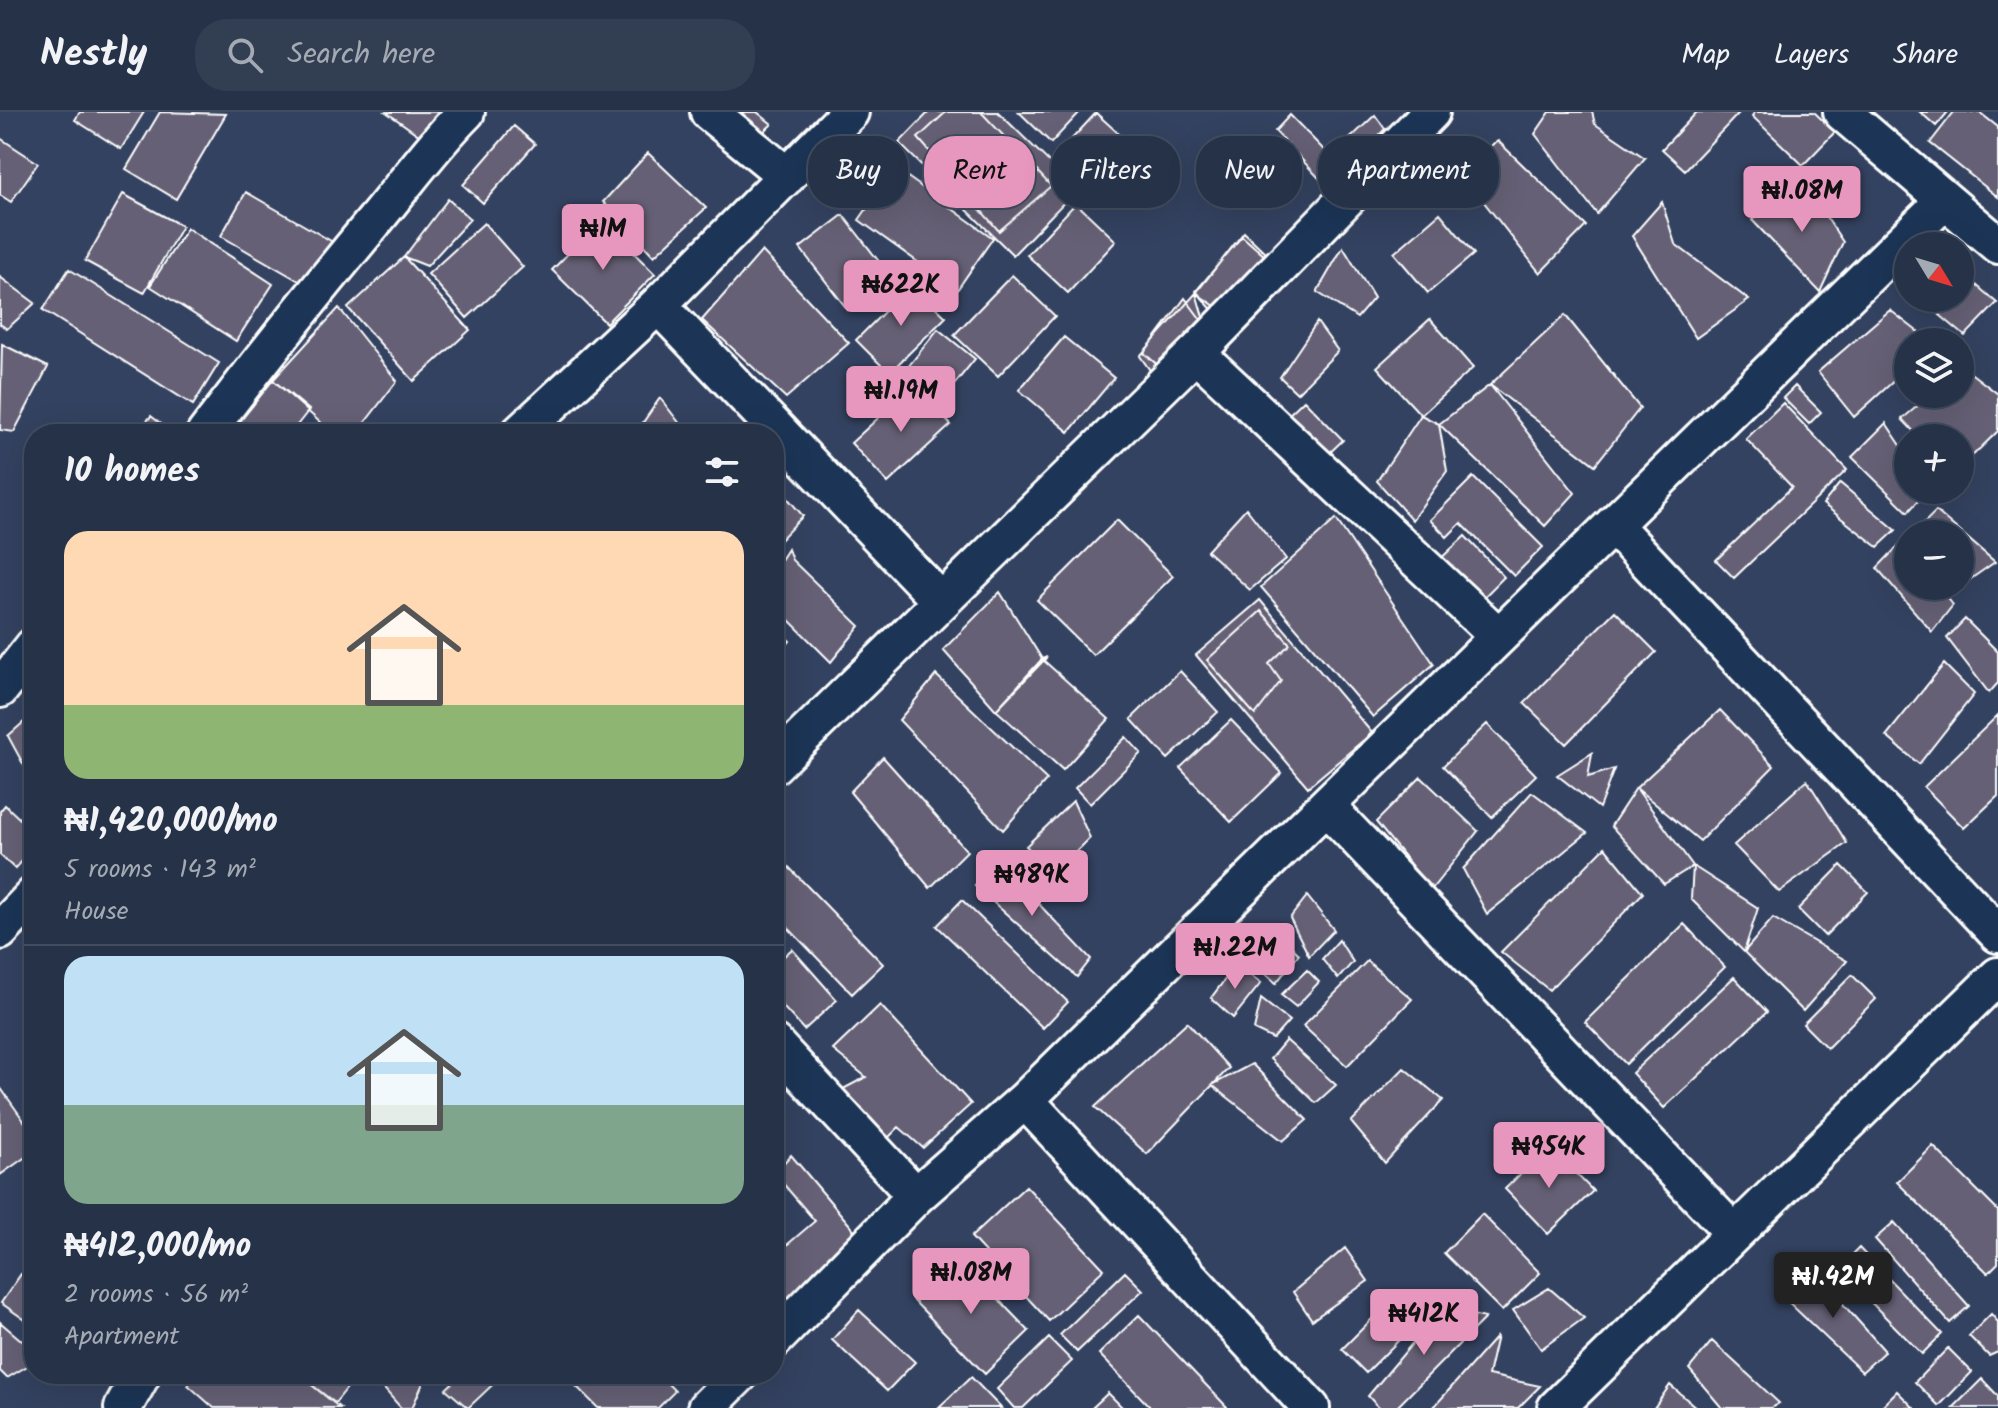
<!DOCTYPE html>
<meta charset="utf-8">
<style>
body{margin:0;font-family:Kalam,sans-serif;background:#323e52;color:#f1f3f6;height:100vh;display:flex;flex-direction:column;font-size:30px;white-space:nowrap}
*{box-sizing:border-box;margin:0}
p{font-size:26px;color:#a4aab4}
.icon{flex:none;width:44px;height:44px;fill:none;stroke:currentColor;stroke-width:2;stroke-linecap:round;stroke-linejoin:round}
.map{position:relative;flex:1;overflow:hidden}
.sheet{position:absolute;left:24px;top:312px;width:760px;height:960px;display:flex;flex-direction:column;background:#263248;border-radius:32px;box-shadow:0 8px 32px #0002,0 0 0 2px #424d60}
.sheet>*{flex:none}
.guide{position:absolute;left:808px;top:24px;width:760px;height:72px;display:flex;gap:16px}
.needle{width:52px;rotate:128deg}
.fabs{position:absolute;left:1894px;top:120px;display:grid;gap:16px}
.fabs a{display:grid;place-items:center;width:80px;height:80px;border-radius:50%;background:#263248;box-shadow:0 8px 32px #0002,0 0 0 2px #424d60;font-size:40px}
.price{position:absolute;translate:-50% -68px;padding:0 18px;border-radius:8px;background:#e797bd;color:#111;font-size:26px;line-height:52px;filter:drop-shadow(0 2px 4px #0008)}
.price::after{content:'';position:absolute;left:50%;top:48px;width:24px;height:18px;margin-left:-12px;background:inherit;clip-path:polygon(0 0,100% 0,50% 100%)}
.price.on{background:#222;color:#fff}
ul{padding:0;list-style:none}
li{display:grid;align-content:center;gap:16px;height:424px;padding:0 40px}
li+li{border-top:2px solid #424d60}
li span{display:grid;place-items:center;height:248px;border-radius:24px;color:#555}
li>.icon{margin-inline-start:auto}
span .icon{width:144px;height:144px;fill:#fffc;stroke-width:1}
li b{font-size:34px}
h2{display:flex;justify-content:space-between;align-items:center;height:96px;padding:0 40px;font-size:34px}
.pill{padding:0 28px;border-radius:32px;background:#263248;box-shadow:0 8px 32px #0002,0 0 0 2px #424d60;font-size:28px;line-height:72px}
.pill.on{background:#e797bd;color:#111}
header{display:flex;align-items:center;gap:48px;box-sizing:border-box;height:112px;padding:0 40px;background:#263248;border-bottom:2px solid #424d60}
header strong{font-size:38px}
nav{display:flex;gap:44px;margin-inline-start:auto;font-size:28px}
.search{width:560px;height:72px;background:#323e52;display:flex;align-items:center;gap:20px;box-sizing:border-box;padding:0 28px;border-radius:32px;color:#a4aab4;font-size:30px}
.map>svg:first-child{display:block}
.building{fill:#656074;stroke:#fff;stroke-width:2}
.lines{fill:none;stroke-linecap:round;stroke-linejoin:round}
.minor-casing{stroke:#fff;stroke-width:42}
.minor{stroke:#1d3557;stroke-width:36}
</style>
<header>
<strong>Nestly</strong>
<div class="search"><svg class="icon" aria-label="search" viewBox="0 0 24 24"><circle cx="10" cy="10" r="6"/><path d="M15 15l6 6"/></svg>Search here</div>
<nav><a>Map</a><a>Layers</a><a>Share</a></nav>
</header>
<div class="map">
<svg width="1998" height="1296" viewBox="0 0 1998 1296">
<rect width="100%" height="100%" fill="#334260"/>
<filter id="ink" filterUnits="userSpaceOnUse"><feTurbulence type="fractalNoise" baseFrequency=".0125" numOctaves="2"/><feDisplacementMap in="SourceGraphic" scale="16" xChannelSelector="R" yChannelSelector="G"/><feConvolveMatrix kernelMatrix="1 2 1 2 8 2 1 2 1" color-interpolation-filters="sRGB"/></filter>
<g filter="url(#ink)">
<!-- building -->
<path class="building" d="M80,0H144L121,37L75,8Z
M160,0L226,2L176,87L126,57Z
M386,0H457L433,33Z
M710,0H757L772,12L753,30Z
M929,0H998L1077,77L1013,143L899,31Z
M946,0H981L1051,74L999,119L918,26Z
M1019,0H1080L1051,31Z
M1550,0H1592L1595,12L1645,46L1597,102L1535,22Z
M1697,0L1739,1L1685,58L1662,37Z
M1755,0H1814L1835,20L1803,53L1752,4Z
M1920,0H1948L1936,14Z
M1954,0H1979L1998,15V85L1930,31Z
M1096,1L1127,29L1088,73L1056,44Z
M1290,3L1349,64L1332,80L1275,19Z
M1375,3L1385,17L1355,48L1342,34Z
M514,14L535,32L483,91L463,73Z
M0,26L38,51L11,90L0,83Z
M1498,29L1586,114L1540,161L1457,56Z
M648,41L706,96L654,144L603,90Z
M895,56L993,126L957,178L859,108Z
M1802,69L1843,130L1820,180L1752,108Z
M246,80L338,133L313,177L221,124Z
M123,82L182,114L144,181L85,149Z
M448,87L470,107L427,154L404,145Z
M1662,90L1675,132L1749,188L1696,226L1632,124Z
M1076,91L1116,129L1068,181L1027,143Z
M1440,101L1474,142L1428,181L1394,141Z
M843,103L891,165L848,198L800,136Z
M601,108L655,162L606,211L552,158Z
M484,111L523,155L467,206L428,162Z
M187,116L273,172L236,229L150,174Z
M1244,120L1269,144L1218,196L1196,181Z
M1242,124L1266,145L1214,200L1196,179Z
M1343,135L1374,186L1357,206L1317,180Z
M762,139L849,231L786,286L702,208Z
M404,145L470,218L414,269L348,196Z
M69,157L219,251L193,293L43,198Z
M1960,159L1997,191L1965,224L1922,188L1960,186Z
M1012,163L1055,204L998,264L954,223Z
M0,165L35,191L7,217L0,212Z
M912,172L946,205L889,261L856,228Z
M1196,181L1206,215L1154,264L1140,244Z
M1185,186L1205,213L1162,257L1144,241Z
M339,196L397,269L356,322H333L273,268Z
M1890,198L1931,230H1908V256L1854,305L1818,260Z
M1565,203L1640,296L1595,353L1490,273Z
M1430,207L1473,256L1421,303L1377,255Z
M1317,210L1338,239L1297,281L1280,265Z
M938,217L975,247L945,284L908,255Z
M1064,225L1114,266L1069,320L1019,278Z
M2,232L48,255L14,320L0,318Z
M1964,256L1998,282V319L1960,356V326H1920L1902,307L1932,282H1960V259Z
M273,268L309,298L290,322H230Z
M914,273L951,313L888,371L851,331Z
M1490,273L1575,381L1545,414L1439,312Z
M1795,274L1821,300L1809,312L1783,286Z
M660,286L688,322H635Z
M1304,288L1343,328L1321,349L1283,308Z
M1783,291L1847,358L1734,466L1716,448L1792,375L1746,327Z
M1421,303L1439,312L1447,359L1412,408L1377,369Z
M151,304L174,322L137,321Z
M1886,311L1908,344V378H1928L1908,400L1852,345Z
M1473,365L1543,435L1514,464L1461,411L1447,425L1430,408Z
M1840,371L1896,418L1878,435L1823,392Z
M779,376L803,404L774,434V381Z
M1246,396L1286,447L1250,478L1207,439Z
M1936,399L1995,450L1959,475L1960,422H1913Z
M1336,407L1434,552L1373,605L1261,475Z
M1117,408L1173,464L1093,543L1037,488Z
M1465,424L1504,465L1478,491L1437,450Z
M1903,429L1908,435V474H1938L1953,493L1932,520L1877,456Z
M788,437L792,448L860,514L831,550L774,493V459Z
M1000,480L1042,547L1047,545L996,598L943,538Z
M1260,488L1372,621L1308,675L1196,543Z
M1261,499L1290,532L1269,552L1281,569L1255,603L1207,548Z
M1615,499L1656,540L1566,632L1524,591Z
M1965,507L1998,540V571L1989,581L1947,526Z
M774,513L790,529L774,548Z
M1042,547L1109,607L1063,658L996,598Z
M1944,552L1974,582L1919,652L1886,624Z
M1180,559L1218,600L1168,647L1131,607Z
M936,563L1047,668L1003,718L899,608Z
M1720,598L1774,654L1700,729L1636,676Z
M34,601V672L8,624Z
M1998,603V684L1964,716L1924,675Z
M1231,608L1282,661L1231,710L1180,656Z
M1487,612L1536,663L1492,705L1443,654Z
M1126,625L1141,641L1090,692L1075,676Z
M1592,641L1588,665L1614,657L1599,696L1557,663Z
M883,645L967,739L930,776L850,680Z
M1421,665L1478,719L1431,778L1376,710Z
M1807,668L1847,731L1779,780L1734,733Z
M1636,676L1693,754L1664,772L1611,714Z
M1532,680L1587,721L1487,802L1463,757Z
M1073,689L1090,726L1055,761L1026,734Z
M5,693L34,720V736L15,757L0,743V699Z
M1605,735L1643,781L1549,878L1501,840Z
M777,743L883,852L852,882L774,801V746Z
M999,750L1091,847L1077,865L975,774Z
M1841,753L1868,780L1825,824L1798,797Z
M1693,754L1758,796L1744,840L1691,787Z
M1307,784L1334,818L1309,844L1290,806Z
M962,788L1068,890L1043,916L937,814Z
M1773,806L1847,849L1803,899L1744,840Z
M1269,812L1299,842L1276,871L1245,843Z
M1684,812L1725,855L1626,952L1585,910Z
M1339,828L1353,850L1338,867L1322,847Z
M792,837L837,888L804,918L774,885V853Z
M1367,849L1412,887L1347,954L1303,914Z
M1236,853L1261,871L1233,906L1211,886Z
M1307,858L1319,870L1296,895L1281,883Z
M1852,863L1876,887L1827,936L1803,912Z
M1734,865L1767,900L1664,996L1632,961Z
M1261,887L1289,909L1273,927L1254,918Z
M880,893L971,992L923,1036L899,1015L888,1026L843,977L866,965L833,938Z
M1187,910L1229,956L1147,1042L1095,995Z
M1286,928L1336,973L1316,991L1270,947Z
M1252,952L1307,1008L1283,1029L1212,973Z
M1404,956L1443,988L1385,1051L1351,1010Z
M0,975L34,1023V1039L0,1063Z
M1549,1034L1593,1079L1548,1122L1505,1077Z
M1933,1034L1998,1099V1151L1988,1161L1897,1070Z
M791,1043L860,1125L774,1199V1144L815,1109L774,1061Z
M1026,1074L1104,1157L1049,1209L971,1125Z
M1482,1102L1540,1161L1502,1199L1444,1141Z
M1894,1110L1969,1194L1950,1211L1875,1127Z
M1345,1136L1368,1169L1312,1208L1293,1180Z
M1859,1136L1942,1222L1922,1242L1838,1157Z
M957,1145L1029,1219L985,1262L913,1188Z
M1809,1154L1885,1239L1862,1260L1784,1186Z
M1125,1160L1143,1178L1077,1240L1060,1223Z
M21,1162L34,1171V1214L1,1191Z
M1549,1176L1584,1206L1541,1237L1513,1198Z
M1385,1194L1409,1218L1366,1261L1342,1237Z
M1442,1196L1485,1206L1396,1296H1379L1368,1284Z
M859,1198L915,1250L887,1279L832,1228Z
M1991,1202L1998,1210V1240L1989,1244L1969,1224Z
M1139,1203L1227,1295V1296H1151L1099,1242Z
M0,1210L34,1239V1250L7,1266L0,1259Z
M1497,1224L1488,1263L1540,1274L1518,1296H1433Z
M1049,1226L1072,1249L1023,1296H1014L997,1277Z
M1712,1229L1779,1291L1771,1296H1722L1689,1257Z
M1948,1236L1972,1260L1939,1294L1915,1270Z
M198,1262H298L340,1296H214L188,1273Z
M298,1262H358L335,1291Z
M371,1262H417L424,1269L412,1296H401Z
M462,1262H504L468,1296L446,1277Z
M564,1262H658L675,1279L658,1296H598Z
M971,1265L1001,1296H938Z
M1982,1267L1998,1284V1296H1953Z
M1670,1273L1697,1296H1654Z
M1897,1279L1914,1296H1880Z
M1108,1281L1123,1296H1092Z"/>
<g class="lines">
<defs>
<path id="minor" d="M709,0L787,64
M1842,0L1998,133
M658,193L940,488
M1196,241L1498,524
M205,322C260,249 317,178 376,107C406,71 432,34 466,0
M519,322L658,193L850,0
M1614,414L1998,822
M0,577L34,534
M774,653L1196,241L1431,0
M1326,694L1734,1121
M0,819L34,783
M774,931L916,1084
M1025,988L1311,1296
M774,1228L916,1084L1025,988L1945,88
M123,1296L142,1262
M706,1296L740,1262
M1556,1296L1998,864"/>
</defs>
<!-- minor casing -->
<use href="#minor" class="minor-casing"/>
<!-- minor -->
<use href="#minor" class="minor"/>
</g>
</g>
</svg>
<div class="fabs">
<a><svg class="needle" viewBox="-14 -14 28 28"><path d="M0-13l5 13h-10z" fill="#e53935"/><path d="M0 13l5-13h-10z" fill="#a4aab4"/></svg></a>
<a><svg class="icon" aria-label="layers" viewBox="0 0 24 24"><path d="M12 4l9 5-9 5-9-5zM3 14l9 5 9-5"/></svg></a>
<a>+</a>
<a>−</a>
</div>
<b class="price" style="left:1802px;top:122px">₦1.08M</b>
<b class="price" style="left:603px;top:160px">₦1M</b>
<b class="price" style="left:901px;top:216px">₦622K</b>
<b class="price" style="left:901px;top:322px">₦1.19M</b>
<b class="price" style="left:1032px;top:806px">₦989K</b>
<b class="price" style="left:1235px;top:879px">₦1.22M</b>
<b class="price" style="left:1549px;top:1078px">₦954K</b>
<b class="price" style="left:971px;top:1204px">₦1.08M</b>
<b class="price on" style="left:1833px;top:1208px">₦1.42M</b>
<b class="price" style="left:1424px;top:1245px">₦412K</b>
<div class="guide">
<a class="pill">Buy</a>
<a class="pill on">Rent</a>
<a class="pill">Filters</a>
<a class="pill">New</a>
<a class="pill">Apartment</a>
</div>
<section class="sheet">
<h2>10 homes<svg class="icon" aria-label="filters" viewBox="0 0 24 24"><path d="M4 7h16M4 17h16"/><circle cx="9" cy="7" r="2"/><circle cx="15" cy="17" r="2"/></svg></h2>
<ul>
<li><span style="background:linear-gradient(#ffd9b3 70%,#8fb573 0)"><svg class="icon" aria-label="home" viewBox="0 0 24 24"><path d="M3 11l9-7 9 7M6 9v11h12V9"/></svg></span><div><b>₦1,420,000/mo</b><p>5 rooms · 143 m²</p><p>House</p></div></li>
<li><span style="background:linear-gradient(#bfe0f5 60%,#7fa58c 0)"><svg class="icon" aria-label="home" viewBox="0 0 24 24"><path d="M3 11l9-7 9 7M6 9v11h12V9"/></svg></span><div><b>₦412,000/mo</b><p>2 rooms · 56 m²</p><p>Apartment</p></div></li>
</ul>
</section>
</div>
